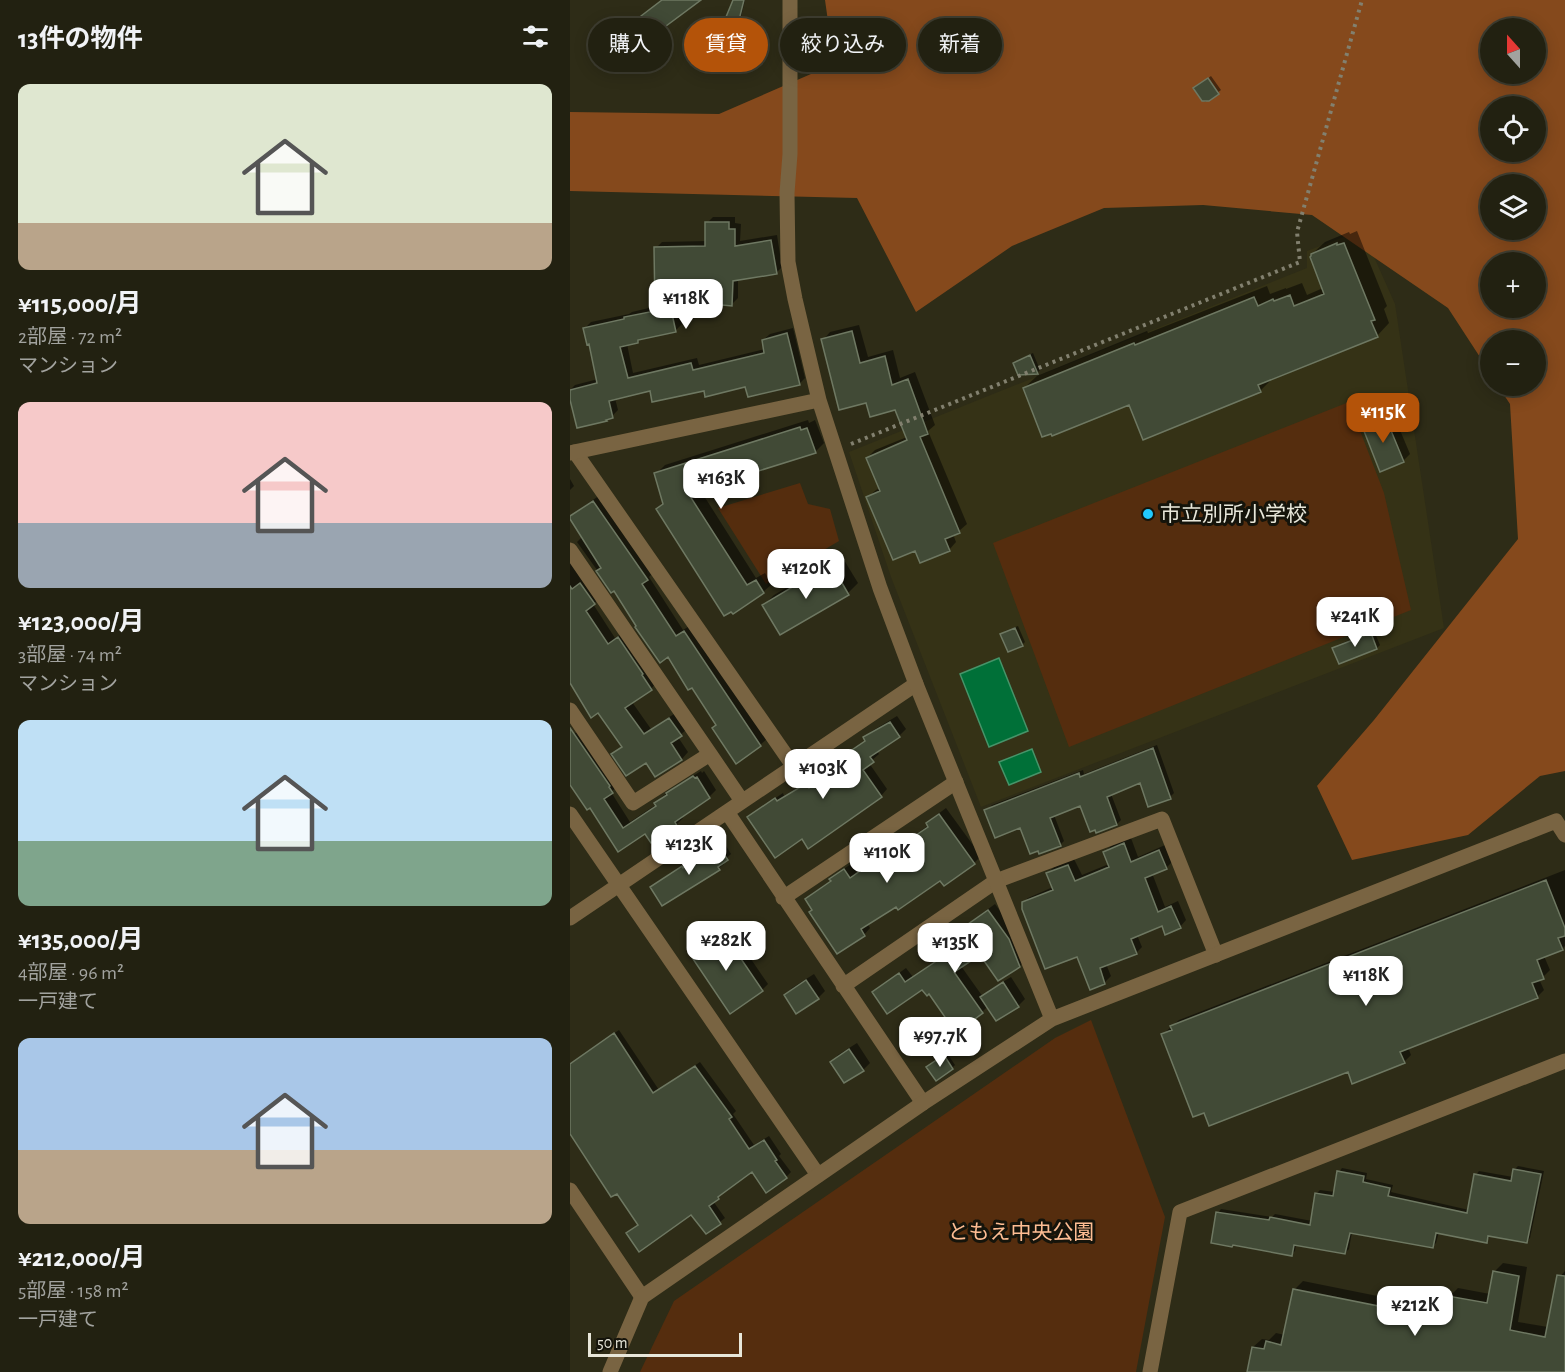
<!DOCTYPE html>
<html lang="ja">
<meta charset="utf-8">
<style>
body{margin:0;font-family:"Alegreya Sans","Noto Sans JP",sans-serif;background:#2a291a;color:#f1f3f6;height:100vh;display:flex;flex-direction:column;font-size:22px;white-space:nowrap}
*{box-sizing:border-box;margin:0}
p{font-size:20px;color:#a2a39f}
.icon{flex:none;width:33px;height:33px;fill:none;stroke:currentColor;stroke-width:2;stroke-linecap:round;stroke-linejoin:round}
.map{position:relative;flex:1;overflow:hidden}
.side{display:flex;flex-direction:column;background:#222111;width:570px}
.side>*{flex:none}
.guide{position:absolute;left:18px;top:18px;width:570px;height:54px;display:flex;gap:12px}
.needle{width:39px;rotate:339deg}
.tools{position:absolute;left:910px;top:18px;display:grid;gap:12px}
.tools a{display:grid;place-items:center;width:66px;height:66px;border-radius:50%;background:#222111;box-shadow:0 3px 15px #0003,0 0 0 2px #3f3e31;font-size:30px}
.scale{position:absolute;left:18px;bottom:15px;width:154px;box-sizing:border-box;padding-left:6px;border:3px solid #e8e7da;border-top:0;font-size:16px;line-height:21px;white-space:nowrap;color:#e8e7da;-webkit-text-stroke:4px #15140b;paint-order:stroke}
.price{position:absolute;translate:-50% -51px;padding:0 14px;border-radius:12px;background:#fff;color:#222;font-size:20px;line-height:39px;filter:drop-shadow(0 2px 3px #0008)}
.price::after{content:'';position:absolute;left:50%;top:36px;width:18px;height:14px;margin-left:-9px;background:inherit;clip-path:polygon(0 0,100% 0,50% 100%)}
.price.selected{background:#b45309;color:#fff}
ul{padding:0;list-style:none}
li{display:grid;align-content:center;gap:12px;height:318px;padding:0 18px}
li span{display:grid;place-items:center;height:186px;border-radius:12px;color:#555}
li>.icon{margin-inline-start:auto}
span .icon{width:108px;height:108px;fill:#fffc;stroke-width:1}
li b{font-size:26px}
h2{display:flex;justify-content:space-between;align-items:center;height:72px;padding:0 18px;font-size:26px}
.tag{padding:0 21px;border-radius:27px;background:#222111;box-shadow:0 3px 15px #0003,0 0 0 2px #3f3e31;font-size:21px;line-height:54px}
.tag.selected{background:#b45309;color:#fff}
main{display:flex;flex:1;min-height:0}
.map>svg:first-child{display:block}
.built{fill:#353216}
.green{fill:#552d0e}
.forest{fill:#85491c;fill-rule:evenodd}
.water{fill:#007038;stroke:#469469;stroke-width:1.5}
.shadow{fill:#0007}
.building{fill:#414a36;stroke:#6e7862;stroke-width:1.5}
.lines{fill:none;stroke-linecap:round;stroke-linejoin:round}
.path{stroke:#82806f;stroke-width:4;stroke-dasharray:3 4.5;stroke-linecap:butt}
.minor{stroke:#796442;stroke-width:15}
.tertiary{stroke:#796442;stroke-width:15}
.poi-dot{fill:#21c9fd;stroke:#15140b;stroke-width:2}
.labels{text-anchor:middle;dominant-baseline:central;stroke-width:6;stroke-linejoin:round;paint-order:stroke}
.poi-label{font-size:21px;fill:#e8e7da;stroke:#15140b;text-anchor:start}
.park-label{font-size:21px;fill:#febd93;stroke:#15140b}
</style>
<main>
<section class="side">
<h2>13件の物件<svg class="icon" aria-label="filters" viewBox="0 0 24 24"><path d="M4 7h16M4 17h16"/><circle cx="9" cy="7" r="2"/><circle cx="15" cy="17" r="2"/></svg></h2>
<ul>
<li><span style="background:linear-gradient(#dfe7d0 75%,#b9a48a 0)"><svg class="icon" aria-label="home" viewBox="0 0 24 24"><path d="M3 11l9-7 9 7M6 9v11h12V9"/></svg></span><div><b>¥115,000/月</b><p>2部屋 · 72 m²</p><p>マンション</p></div></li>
<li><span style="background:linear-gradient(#f6c9c9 65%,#9aa5b1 0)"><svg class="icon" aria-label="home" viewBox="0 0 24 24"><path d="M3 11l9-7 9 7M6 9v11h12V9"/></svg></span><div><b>¥123,000/月</b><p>3部屋 · 74 m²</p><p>マンション</p></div></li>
<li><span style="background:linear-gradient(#bfe0f5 65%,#7fa58c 0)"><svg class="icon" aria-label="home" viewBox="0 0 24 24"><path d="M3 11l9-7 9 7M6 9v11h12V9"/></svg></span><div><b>¥135,000/月</b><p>4部屋 · 96 m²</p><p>一戸建て</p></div></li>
<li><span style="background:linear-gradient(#a9c7e8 60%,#b9a48a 0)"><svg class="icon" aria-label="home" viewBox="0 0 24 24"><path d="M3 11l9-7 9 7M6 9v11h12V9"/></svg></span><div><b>¥212,000/月</b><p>5部屋 · 158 m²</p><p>一戸建て</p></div></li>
</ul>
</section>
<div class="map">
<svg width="995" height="1372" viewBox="0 0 995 1372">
<rect width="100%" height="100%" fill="#2e2c17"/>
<!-- built -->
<path class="built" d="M792,230L825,304L874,628L411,807L321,577L279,452L737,268V251Z"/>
<!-- green -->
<path class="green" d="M779,402L814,493L841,610L499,747L423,543Z
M230,483L238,504L260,509L269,541L196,584L148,508Z
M521,1020L595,1217L566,1372H70L104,1301L485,1038Z"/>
<!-- forest -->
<path class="forest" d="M255,0H995V771L970,776L898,835L782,860L747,786L804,720L948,539L940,404L928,386H966V340H921V374L878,308L742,215L633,205L534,208L442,246L346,312L287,198L0,191V112L149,114L264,64ZM921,28H966V74H921ZM921,106H966V152H921ZM921,184H966V230H921ZM921,262H966V308H921Z"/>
<!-- water -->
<path class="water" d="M429,658L458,731L419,747L390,674Z
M462,749L471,772L439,785L429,762Z"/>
<!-- shadow -->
<path class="shadow" d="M164,0H175L164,47L161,50Z
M641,76L651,90L635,102L625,88Z
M143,217H165V223L171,224L170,241L207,235L212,267L206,273L168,279V298L162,304L106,299L112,324L106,330L71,338L68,342L57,344L63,373L127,358L129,365L195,349L193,340L200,334L223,328L235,378L229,384L81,389L45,398L48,410L42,416L0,393V390L5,385L28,379L20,343L15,328L21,322L59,314L62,312L87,306L86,248L92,242L137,241V223Z
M787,231L817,306L814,309L819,323L807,336L703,378L690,391L574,438L560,403L454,388L467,376L577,331L578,333L697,286L700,294L716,288V289L732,283L737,295L753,288L742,254L755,242L779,232L780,234Z
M289,325L298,357L323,350L330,378L345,372L365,425L358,431L397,524L389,531L383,534L386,542L379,550L346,549L298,497L306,490L310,488L297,458L305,450L337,437L326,408L297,402L253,340L260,332Z
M463,353L470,370L467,373L449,374L445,363L448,360Z
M822,411L840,454L833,461L794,426L800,419Z
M238,420L239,423L245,420L254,443L245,452L129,488L186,578L195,573L202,584L193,592L163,612L88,509L94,502L86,474L95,465Z
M0,479L4,486L0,490Z
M30,495L84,572L79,577L113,630L121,625L197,739L190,745L148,725L123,686L99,655L68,626L44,589L42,591L7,542L13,536L1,518L7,511Z
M0,550L31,597L23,604L45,638L55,632L87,682L81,689L62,702L81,729L107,712L117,729L108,737L118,752L112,759L86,775L76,761L43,754L53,746L0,669Z
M271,555L288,583L278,593L194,605L204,595Z
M448,626L455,642L452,645L432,634L435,631Z
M804,631L810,645L807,648H764L767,645Z
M327,716L336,729L329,736L307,751L309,754L299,763L317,789L311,796L232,837L179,817L186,811L213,793L214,796L239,780L240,782L244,779L246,782L256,776V777L276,764L279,756L278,755L296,740L295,737L302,731Z
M12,729L49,785L41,792L60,822L87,804L86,803L93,796L105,787L131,771L132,773L134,771L146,790L139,797L112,816L113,818L106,825L75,831L48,850L20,806L0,785V732L2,735Z
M587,745L604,793L600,797L579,805L570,781L541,794L551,820L547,824L511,804L484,815L494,841L490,845L418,809L422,805L513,770L514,774Z
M376,808L411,856L404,863L370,878L297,923L300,928L294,935L244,910L237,900L243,893L262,880L268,873L281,864L287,872L328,843L329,846L359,825L358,824L364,817Z
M561,838L568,857L595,845L602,862L596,868L582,873L595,907L608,901L616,920L610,927L592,924L567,935L572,947L566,953L536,964L541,976L534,983L508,955L476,967L452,904L458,898L483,887L478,873L484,867L504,859L512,875L539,864L535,852L541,846Z
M153,841L161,854L152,862L154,864L149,868L93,904L82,887L87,882L117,862L118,864Z
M995,870V946L992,949L974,956L980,970L973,977L969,979L974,990L967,997L838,1047L841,1055L834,1062L779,1070L593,1034L609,1020Z
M425,904L445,932L456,959L450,966L411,952L391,966L413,997L419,990L441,977L455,999L448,1006L427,1019L418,1006L412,1012L359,992L353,988L311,986L336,968L343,977L403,935L396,927L403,920Z
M159,924L169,939L168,940L198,984L192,990L121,953L127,947Z
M244,974L255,991L248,998L216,995L222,988Z
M49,1030L89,1090L130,1062L166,1111L163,1114L184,1145L199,1136L211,1154L209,1156L221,1172L216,1177L183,1170L143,1201L155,1218L137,1232L122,1213L63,1228L69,1224L47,1192L0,1133V1064Z
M287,1043L300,1063L293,1070L262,1062L268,1055Z
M377,1053L385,1065L382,1068L361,1064Z
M948,1166L974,1171L960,1238L957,1242L921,1235L916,1241L869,1232L866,1243L862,1247L782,1232L779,1249L775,1253L726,1244L725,1251L721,1255L648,1213L651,1209L702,1217L705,1214L742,1221L747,1193L750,1190L765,1192L769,1172L772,1168L797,1173L796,1179L823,1185L821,1192L899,1210L906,1175L909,1171L943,1177L944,1170Z
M933,1263L957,1267L948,1322L978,1327L988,1279L995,1271V1372H679L683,1347L692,1339L699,1340L706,1333L715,1335L724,1290L733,1281L877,1310L879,1297L888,1288L920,1294L924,1272Z"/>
<!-- building -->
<path class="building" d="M92,0H131L88,32L85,27L74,30L71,16Z
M163,0H174L161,52L144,46Z
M638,78L649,94L639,101H632L623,88Z
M135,222H159V229H165V246L201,240L207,274L163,281L162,306L99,300L106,332L68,340V343L50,347L58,378L121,363L123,370L194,353L192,340L217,333L230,385L178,397L175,387L135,397L134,391L82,402L80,391L39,401L43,418L36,420L37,421L7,428L0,400V390L27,383L19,344L17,345L13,328L54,319V317L85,311L84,247L135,246Z
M767,243V245L774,243L805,320L801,321L808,337L688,385L691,392L573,440L559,405L482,436L481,434L472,437L453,388L564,343L565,345L684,297L688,306L703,299L704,301L720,295L724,306L754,294L740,257L741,256V254Z
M282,331L290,363L315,356L322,385L338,379L358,434L350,437L390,533L375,539L380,551L350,563L345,551L323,560L296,497L310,491L296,458L337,440L325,410L300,417L296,403L269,410L251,339Z
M460,355L468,374L448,375L443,363Z
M815,416L834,462L810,472L792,426Z
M230,427L231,430L237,428L246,453L118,493L177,585L186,580L194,593L163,614L161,612L154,616L86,509L93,504L84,473Z
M23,501L78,580L72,584L106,636L114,631L191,746L166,764L142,728L146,725L122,688L118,690L98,657L90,663L65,627L66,626L44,591L41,593L26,571L31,568L0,519V516Z
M261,564L279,595L210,635L192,605Z
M10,583L25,604L16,611L38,644L48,637L73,674L72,675L82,690L55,708L74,734L99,718L112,736L101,743L112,760L85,777L76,763L56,776L41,754L52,747L28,713L21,718L0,683V586L2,589Z
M445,628L453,646L438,652L430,634Z
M801,633L807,649L769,664L762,648Z
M320,722L330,737L300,757L304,762L293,770L312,797L238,849L232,839L205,858L177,817L205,798L207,801L232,786L233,787L237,785L239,788L248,782L249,783L275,765L272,761L277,757L276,754L295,741L293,737Z
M0,728L40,786L39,787L43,793L34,799L53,828L86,806L84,803L97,795L96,793L123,776L125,778L127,777L140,798L105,822L107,826L81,843L75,834L48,852L20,808L17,810L0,785Z
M583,748L601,799L578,807L570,783L537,797L547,825L526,833L525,830L520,832L510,806L480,818L491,846L469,854L468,851L460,854L450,828L425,838L414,810L509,773L510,777Z
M369,814L405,864L374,886L370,881L328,910L326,907L291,929L295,936L267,954L239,912L242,910L235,899L261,881L259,879L274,869L280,878L321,849L322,851L358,827L356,823Z
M554,843L561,862L589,850L597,869L575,878L588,912L601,906L611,928L595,935L592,926L561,939L567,954L530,968L535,984L520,990L507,957L475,969L452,909V902L483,890L476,873L498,865L505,881L539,867L533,852Z
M147,844L158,860L148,867L150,870L92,906L80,887L112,866L113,868Z
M976,880L995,928V936L988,938L993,950L967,960L974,979L962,983L968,998L830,1052L835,1063L782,1084L778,1072L639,1126L634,1113L623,1117L591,1034L602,1030L600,1026Z
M418,910L439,939L450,967L428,981L410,955L384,972L413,1013L386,1033L359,994L357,996L352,990L317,1014L302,992L329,973L335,982L402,937L394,927Z
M153,929L164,946L163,947L193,991L160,1014L119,953Z
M236,980L249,999L226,1014L214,995Z
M433,982L449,1007L426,1021L410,997Z
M44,1033L83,1093L125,1066L162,1117L159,1119L179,1149L194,1140L207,1160L205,1161L217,1178L196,1193L182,1172L148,1197L149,1199L139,1206L151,1224L136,1234L121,1215L69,1252L56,1233L68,1225L47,1194L41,1197L0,1134V1064Z
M279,1049L294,1071L274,1083L260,1062Z
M374,1055L383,1069L366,1081L356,1067Z
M943,1169L971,1174L957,1243L918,1236L917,1243L866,1233L863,1248L780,1233L775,1254L724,1245L722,1256L663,1245L662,1247L641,1243L646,1212L699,1220L700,1217L740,1225L745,1193L763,1196L767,1171L794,1176L793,1182L820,1188L818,1196L897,1213L904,1174L941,1181Z
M923,1271L949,1276L940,1330L975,1337L987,1275L995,1276V1372H677L682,1347L694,1349L696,1341L711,1345L723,1289L874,1319L878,1296L917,1303Z"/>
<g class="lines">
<!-- path -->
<path class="path" d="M281,444L730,262L727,232L792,0"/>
<!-- minor -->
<path class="minor" d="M5,452L224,767
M0,550L140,754
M0,710L63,803L140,754L172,801
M157,812L353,1103
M0,814L248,1175
M213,898L386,782
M0,918L346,684
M273,986L426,881L592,819L646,955
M0,1190L72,1297
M580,1372L610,1212L995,1061"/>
<!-- tertiary -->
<path class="tertiary" d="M220,0V154L217,193L218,262L225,299L249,400L310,588L346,684L482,1019
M0,453L249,400
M40,1372L72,1297L353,1103L482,1019L986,821L995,835"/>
</g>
<!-- markers -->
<circle class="poi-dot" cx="578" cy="514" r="6"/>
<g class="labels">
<!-- poi labels -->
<g class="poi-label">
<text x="590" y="514">市立別所小学校</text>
</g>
<!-- park labels -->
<g class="park-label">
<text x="451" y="1232">ともえ中央公園</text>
</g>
</g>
</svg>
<div class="tools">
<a><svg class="needle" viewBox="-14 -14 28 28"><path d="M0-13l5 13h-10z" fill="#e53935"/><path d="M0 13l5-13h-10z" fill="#a2a39f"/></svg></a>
<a><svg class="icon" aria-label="locate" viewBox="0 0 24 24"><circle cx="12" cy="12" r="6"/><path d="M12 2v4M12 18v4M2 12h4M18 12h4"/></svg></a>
<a><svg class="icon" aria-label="layers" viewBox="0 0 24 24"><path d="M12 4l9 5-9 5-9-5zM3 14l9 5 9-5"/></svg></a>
<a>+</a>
<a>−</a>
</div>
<div class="scale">50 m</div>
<b class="price" style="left:116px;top:330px">¥118K</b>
<b class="price selected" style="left:813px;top:444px">¥115K</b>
<b class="price" style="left:151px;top:510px">¥163K</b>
<b class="price" style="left:236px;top:600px">¥120K</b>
<b class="price" style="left:785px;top:648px">¥241K</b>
<b class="price" style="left:253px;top:800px">¥103K</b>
<b class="price" style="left:119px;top:876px">¥123K</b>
<b class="price" style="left:317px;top:884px">¥110K</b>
<b class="price" style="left:156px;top:972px">¥282K</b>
<b class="price" style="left:385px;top:974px">¥135K</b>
<b class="price" style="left:796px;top:1007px">¥118K</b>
<b class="price" style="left:370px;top:1068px">¥97.7K</b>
<b class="price" style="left:845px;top:1337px">¥212K</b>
<div class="guide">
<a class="tag">購入</a>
<a class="tag selected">賃貸</a>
<a class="tag">絞り込み</a>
<a class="tag">新着</a>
</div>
</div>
</main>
